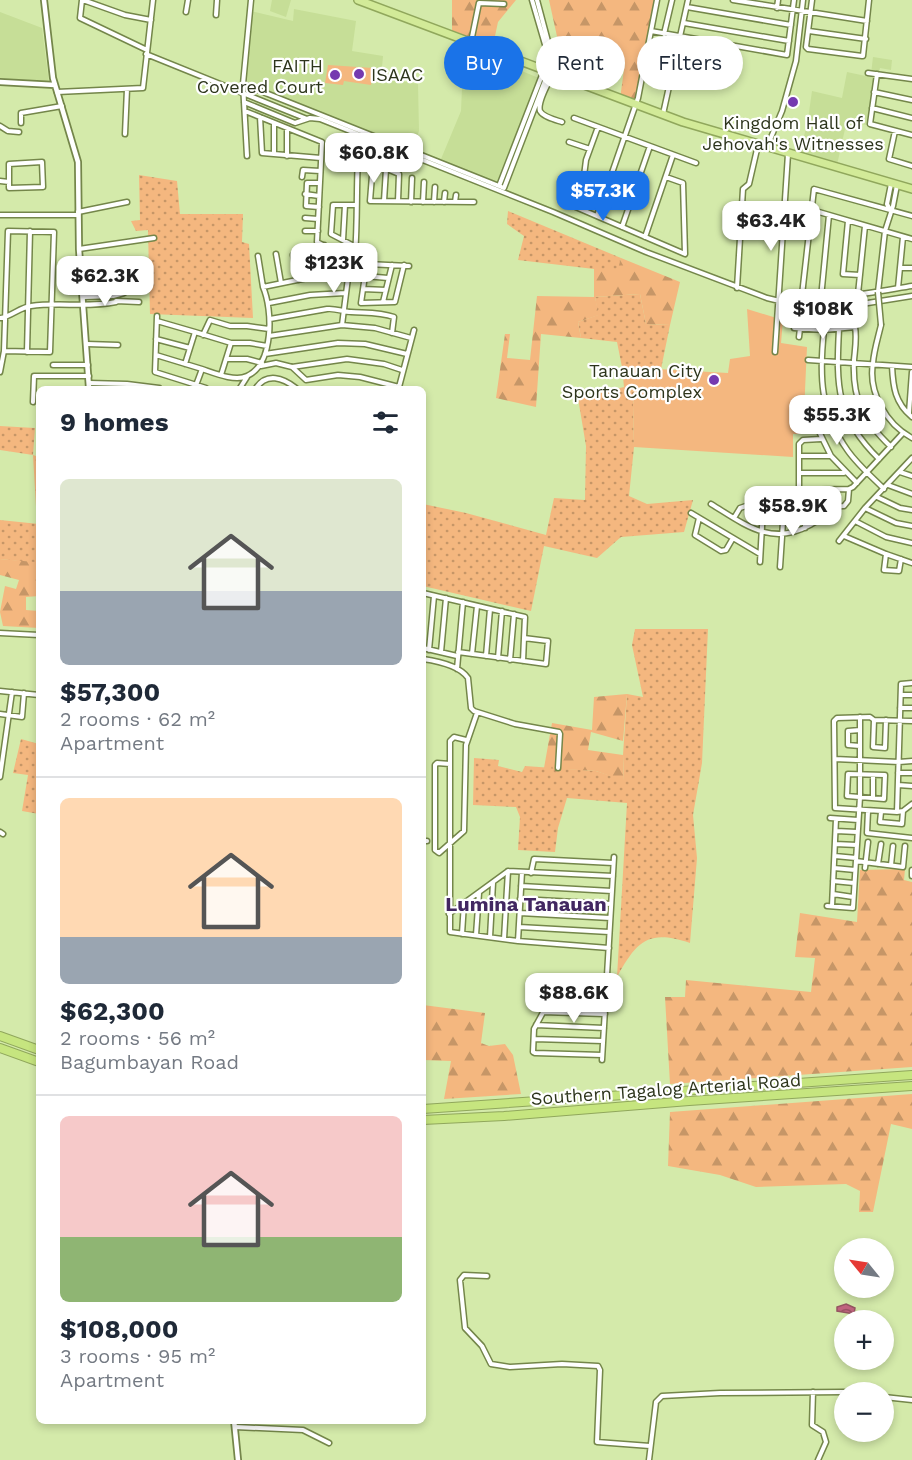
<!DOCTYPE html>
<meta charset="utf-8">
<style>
body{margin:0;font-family:"Work Sans",sans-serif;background:#f2f2f3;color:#1f2937;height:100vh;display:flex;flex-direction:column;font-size:22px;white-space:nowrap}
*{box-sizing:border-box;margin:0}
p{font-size:20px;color:#747a83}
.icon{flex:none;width:33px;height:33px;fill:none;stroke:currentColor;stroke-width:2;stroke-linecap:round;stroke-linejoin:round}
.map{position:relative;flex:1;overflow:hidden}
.sheet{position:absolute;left:36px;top:386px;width:390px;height:1038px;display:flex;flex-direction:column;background:#fff;border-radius:9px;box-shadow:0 3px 9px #0003}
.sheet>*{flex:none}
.guide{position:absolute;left:444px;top:36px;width:378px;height:54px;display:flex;gap:12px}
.needle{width:39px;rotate:300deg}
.buttons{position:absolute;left:834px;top:1238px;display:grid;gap:12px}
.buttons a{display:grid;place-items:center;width:60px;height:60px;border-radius:50%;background:#fff;box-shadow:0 3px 9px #0003;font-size:30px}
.price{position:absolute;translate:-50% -51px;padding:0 14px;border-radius:12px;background:#fff;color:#222;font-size:20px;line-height:39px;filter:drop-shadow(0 2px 3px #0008)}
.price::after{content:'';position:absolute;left:50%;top:36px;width:18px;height:14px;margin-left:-9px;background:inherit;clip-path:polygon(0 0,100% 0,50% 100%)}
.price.on{background:#1a73e8;color:#fff}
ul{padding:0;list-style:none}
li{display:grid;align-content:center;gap:12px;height:318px;padding:0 24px}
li+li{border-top:2px solid #e0e1e3}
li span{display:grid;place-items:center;height:186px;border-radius:9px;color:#555}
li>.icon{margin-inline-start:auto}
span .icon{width:108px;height:108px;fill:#fffc;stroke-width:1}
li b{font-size:26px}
h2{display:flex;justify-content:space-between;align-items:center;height:72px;padding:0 24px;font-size:26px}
.tag{padding:0 21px;border-radius:27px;background:#fff;box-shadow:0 3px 9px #0003;font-size:21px;line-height:54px}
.tag.on{background:#1a73e8;color:#fff}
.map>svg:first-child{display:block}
.built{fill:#c6de97}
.grass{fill:url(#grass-dots)}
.forest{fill:url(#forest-firs)}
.garden{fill:#f4b77f}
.water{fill:url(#water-waves);stroke:#945661;stroke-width:1.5}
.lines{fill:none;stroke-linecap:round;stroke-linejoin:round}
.minor-casing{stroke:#74864a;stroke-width:7}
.tertiary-casing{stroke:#74864a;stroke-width:8}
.trunk-casing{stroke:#90a75c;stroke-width:10}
.motorway-casing{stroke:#90a75c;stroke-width:10}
.minor{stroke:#fff;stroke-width:4}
.tertiary{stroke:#fff;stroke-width:4.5}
.trunk{stroke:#d2ea98;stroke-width:7}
.motorway{stroke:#c6e57f;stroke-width:8}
.minor-bridge-casing{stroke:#74864a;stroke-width:7;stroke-linecap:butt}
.minor-bridge{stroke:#fff;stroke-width:4}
.poi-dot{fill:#753ab0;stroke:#fff;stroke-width:2}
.labels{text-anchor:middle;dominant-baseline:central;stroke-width:4.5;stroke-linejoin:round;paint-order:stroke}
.poi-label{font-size:18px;fill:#2d351c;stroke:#fff;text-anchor:end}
.street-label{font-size:18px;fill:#2d351c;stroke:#fff}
.neighbourhood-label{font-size:20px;font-weight:bold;fill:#422761;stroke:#fff}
</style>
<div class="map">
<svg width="912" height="1460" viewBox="0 0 912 1460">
<defs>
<pattern id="grass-dots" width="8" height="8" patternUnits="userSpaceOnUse" patternTransform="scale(1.5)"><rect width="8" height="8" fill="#f4b77f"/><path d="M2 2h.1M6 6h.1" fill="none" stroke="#c69667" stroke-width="1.8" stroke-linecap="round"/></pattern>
<pattern id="forest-firs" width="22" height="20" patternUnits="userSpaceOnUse" patternTransform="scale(1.5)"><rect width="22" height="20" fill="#f4b77f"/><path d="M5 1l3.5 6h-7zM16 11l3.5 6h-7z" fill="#c69667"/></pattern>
<pattern id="water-waves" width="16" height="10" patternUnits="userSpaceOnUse" patternTransform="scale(1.5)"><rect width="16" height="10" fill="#c0647e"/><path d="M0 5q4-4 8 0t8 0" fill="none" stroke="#9c5366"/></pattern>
</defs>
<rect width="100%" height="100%" fill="#d4eaaa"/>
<!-- built -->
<path class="built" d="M272,0H291L286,17L270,11Z
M294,9L356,21L352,51L383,56L381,78L418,84L419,131L413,148L441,159L461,111L462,88L486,90L495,60L546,81L503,193L410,154L412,148L244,83L251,11L293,21Z
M0,12L42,28L49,83L0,78Z
M873,57L892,60L891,70L880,68L878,75L871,74Z
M847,72L875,78L866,125L857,123L856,131L845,129L837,165L829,163V159L828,161L800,154L808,119L812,91L842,98Z"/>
<!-- grass -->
<path class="grass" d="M139,175L177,181L180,214H243L242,242L249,244L253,318L150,314L148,230L136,231L131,221L140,220Z
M508,211L621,258L619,269H594L518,260L524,236L507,224Z
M640,294L646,324L670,325L661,369L622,367L617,342L581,338L578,322L598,315L595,297Z
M624,387L636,393L633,404L634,447L629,496L647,504L693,500L684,532L621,537L597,558L544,546L531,611L423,586V504L466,513L546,535L554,498L585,500L586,446L578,398Z
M0,426L35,428L33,455L0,450Z
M0,520L39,524L36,563L0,559Z
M635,629H708L702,763L693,815L697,858L690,943C648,929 637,941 617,977L627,803L567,798L558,828L555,852L518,850L520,817L516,807L473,805L474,758L499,760L498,766L522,772L525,766L596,771L624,780L623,755L627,694L643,697L632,645Z
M21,739L39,744V814L22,811L28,775L13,773Z"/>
<!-- forest -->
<path class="forest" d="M452,0H516L498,22L492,50L452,35Z
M549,0H660L636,105L620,99L625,62L560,50Z
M621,258L680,282L670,325L646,324L640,294L595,297L599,315L578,322L581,338L541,334L536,407L496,398L505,334H510L507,358L530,360L537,296L594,297V269H618Z
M33,455L39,457V524H37Z
M39,540V596L26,597V610L39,611V628L3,626L0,612L5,586L16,589L19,580L0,575V559L35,562Z
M627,694L623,741L591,732L588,750L623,755L624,781L596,771L544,768L552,723L592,730L594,697Z
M905,869L904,880L912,882V1067L670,1084L665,997H685L686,980L811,992L815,958L795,957L800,913L857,922L860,870Z
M423,1005L485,1013L481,1043L489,1046L505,1044L513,1055L521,1094L444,1099L451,1061L423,1060Z
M912,1094V1129L891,1124L873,1212H859L860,1191L846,1184L756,1187L720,1175L668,1166L670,1112Z"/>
<!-- garden -->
<path class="garden" d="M328,65L373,68L371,85L344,81L343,85L325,83Z
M747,309L783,320L781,343L807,347L803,434H793V457L634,447L633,404L636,393L624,387L622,367L728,373L730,359L750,356Z"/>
<!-- water -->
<path class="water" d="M846,1304L855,1308L854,1314L837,1311V1307Z"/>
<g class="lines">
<defs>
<path id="minor" d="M82,0L80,18L147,50
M83,0L125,15L151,20
M733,0L867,21
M812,0L806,47L808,49L862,56H863L869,0
M687,7L791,25
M777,8L778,0
M186,12L188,0
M216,15L217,0
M684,23L789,41
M651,31L787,55L794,0
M809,31L866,39
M664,34L672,0
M471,42L479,3L504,4
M146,54L307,119
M868,73L912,79
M553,74C549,82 537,102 540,111C543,117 556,120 562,122
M877,74L870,124L912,135
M243,84L504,188L553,60L537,0
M57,92L143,88L153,0
M874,92L912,100
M244,102L295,123L310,118L320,119L553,212L646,252L767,298L792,304L821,307L849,306L912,296
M872,108L912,118
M245,111L322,142L317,242L354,261
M663,114L688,0
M260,117L262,153L321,158
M574,118L696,163
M21,123V113L62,106
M274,123V154
M0,126L8,131L19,132
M287,128V156
M895,131L889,159L912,166
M125,134L127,89
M569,142L590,149
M767,147L782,111L796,61L803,0
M353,153L358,157C356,194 358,231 354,267
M247,156L243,84L251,0
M358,157L399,174L398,201
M42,162L43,187L9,188V164Z
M373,163L370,201L474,202
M302,177L303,170L320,171
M0,181L9,182
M499,186L544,70L548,64L546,48L532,0
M305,194L319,196
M384,201L386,169
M411,202L412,178
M423,202L424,182
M434,202L435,187
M444,202L445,193
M455,202L456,195
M571,205L685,254L683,183L666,177
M319,207L306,206L307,183H320
M580,208L586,160L598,127
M889,208L887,204L891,184
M812,210L912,239
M78,212L127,202
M0,215H78
M597,216L638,98L657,0
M912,216L814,189L802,295C817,304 891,289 912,286
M305,218L318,219
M848,221L843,274L860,275
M622,227L650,146
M305,231H318
M645,237L673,155
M343,240L345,205
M324,245L322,269L354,267L366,269
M356,247L331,234L333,205H356
M79,249L154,238
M276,254L281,283
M293,255L298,280
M368,255L361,303L395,302L404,265
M258,256L263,287
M367,264L409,266
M334,268L336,252
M900,268H912
M365,276L388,278
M312,277L314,252
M737,288L743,189L749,184L758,145
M898,288L903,237
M363,289L386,290
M878,292L885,231L893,206L897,185
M858,294L865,226
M84,297L113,296L124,293
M821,298L829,215
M116,301L139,302
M383,302L392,265
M269,303L310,295L345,293
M157,316L155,372L206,388
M0,318C11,317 20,307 31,306C59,302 88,308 116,302
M270,319L327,309C336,308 343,312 351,312C366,313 380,312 394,317L392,333
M157,321L195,332L185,364
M881,325C878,338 874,350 873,363C868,392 886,424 912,438
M794,328L824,330L855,327C857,338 855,349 854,360C852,400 863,420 891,447
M839,329C836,386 836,417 879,459
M824,330C819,376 820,412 848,451C858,465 872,477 884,489
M195,332L231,343
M203,335L210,320L230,326H247L269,329
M269,336L342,325L375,328L411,338
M799,337L800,328
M156,339L190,348
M87,344L118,345
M27,352L30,231
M775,352L788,154
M265,354L338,343L365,344L407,354
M156,355L202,369
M226,359H247L262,363
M808,360L912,367
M53,365H88
M261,366L276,363L292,367L347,359L384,364L402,370
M892,366C893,387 895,403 912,417
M292,367L306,380L338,375L360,377L399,387
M0,372L4,351L8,231L54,232L50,352L4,351
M221,375L231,343H250L267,346
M89,383L127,384L159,388
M399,387L414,330
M195,388L202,369C214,373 235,382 247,376C274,364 273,310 263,287L312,277L346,276L348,278L342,325
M240,388L247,377
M256,388C267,372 283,378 296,388
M33,402L34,376H89
M824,402L812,405L809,408L810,413L831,456L857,483
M909,413L912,372
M799,456H830
M900,472L912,476
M799,473H844
M888,485L912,494
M799,489V444L803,440L821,439
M793,490L849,489L853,487L903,433
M877,497L900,508L912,510
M711,504C744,524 771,547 810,525C818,520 828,517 832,508
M865,508L896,523L912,526
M691,513L760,554
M699,518L695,535L721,551L726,550L733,538
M734,518L740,508L746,506L763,515
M855,521L886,537L912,543
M805,528V511L807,508L844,506L848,501L849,489
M844,536L886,554L912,563
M839,541L865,508L912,458
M886,554L884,570L899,571L901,559
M760,562L763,509
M780,567L784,507
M423,593L525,617L524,638L548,641L546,664L458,652
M0,633L39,635
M423,648L457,656
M429,650L434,596
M441,652L446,598
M472,654L477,606
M486,656L490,609
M498,658L502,611
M423,659C437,661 460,666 468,678L471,708L474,711L515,724L559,732L560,734L558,768
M510,660L514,614
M523,661L524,638
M457,669L463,602
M0,691L39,695
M901,695H912
M900,708H912
M0,714L22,717L24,693
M874,720L873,747L885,748L886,720
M912,721L874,720L870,717L837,718L834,721L835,808L897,812L903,811L912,804
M466,740L454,737L450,741V932L518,941L609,948
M860,746L848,745V731L860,730
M835,759L899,762L912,761
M450,764L437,763L435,765V850L439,853L464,831L466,745L477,713
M898,773H912
M848,774L885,775L884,799L847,796Z
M873,775V798
M0,777L12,692
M898,785L912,786
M868,811L867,833L912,838
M881,812L880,822L902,824L903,811
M897,812L901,684L912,683
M830,818L858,820
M836,831L857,832
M0,832L3,834
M423,841H427
M835,844L857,845
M835,856L856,858
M856,861L903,867L905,846
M878,864L881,844
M891,865L893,846
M834,868L855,870
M865,868L868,842
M912,870V876
M531,873L534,859L613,863
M833,881L854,883
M521,886L612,891
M833,894L853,897
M520,899L611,904
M827,906L853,908L860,797V717
M832,906L836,819
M520,913L610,918
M449,914L508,871L613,876
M519,927L609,932
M462,934L464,903
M476,935L479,893
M490,937L493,883
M504,939L508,871
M518,941L522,872
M551,998L606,1000
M543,1012L605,1014
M536,1025L604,1028
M534,1039L603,1041
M602,1055L535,1053L533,1052L534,1029L558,985L606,986
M602,1060L614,857
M487,1276L464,1275L460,1280L465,1328L482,1346L491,1364L510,1367L562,1364L598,1366L600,1370L597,1442L650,1446
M813,1392L812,1425L823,1432L826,1442L818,1460
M884,1397L912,1400
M235,1427L303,1430L329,1443
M649,1460L656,1402L662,1396L720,1393L844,1392"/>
<path id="tertiary" d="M44,0L53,78L78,162L79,249L89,388
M0,82L55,85
M234,1420L238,1460"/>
<path id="trunk" d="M358,0L683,122L912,189"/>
<path id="motorway" d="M0,1036L39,1050
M0,1048L39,1062
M423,1109L912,1075
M423,1120L504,1116L689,1101L912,1086"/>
</defs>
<!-- minor casing -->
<use href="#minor" class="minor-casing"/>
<!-- tertiary casing -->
<use href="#tertiary" class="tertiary-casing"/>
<!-- trunk casing -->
<use href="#trunk" class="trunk-casing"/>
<!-- motorway casing -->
<use href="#motorway" class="motorway-casing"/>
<!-- minor -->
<use href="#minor" class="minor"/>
<!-- tertiary -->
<use href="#tertiary" class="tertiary"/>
<!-- trunk -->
<use href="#trunk" class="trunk"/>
<!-- motorway -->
<use href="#motorway" class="motorway"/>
<defs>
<path id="minor-bridge" d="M878,292L881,325"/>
</defs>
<!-- minor-bridge casing -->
<use href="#minor-bridge" class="minor-bridge-casing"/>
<!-- minor-bridge -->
<use href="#minor-bridge" class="minor-bridge"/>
</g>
<!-- markers -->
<g class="poi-dot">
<circle cx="359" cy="74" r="6"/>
<circle cx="335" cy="75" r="6"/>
<circle cx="793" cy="102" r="6"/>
<circle cx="714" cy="380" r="6"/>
</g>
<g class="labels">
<!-- poi labels -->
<g class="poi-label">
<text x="323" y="65">FAITH<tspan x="323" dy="21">Covered Court</tspan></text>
<text x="371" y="74" text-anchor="start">ISAAC</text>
<text x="793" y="122" text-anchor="middle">Kingdom Hall of<tspan x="793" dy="21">Jehovah's Witnesses</tspan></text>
<text x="702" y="370">Tanauan City<tspan x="702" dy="21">Sports Complex</tspan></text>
</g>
<!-- street labels -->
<g class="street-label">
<text transform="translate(666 1089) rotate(-4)">Southern Tagalog Arterial Road</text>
</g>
<!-- neighbourhood labels -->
<g class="neighbourhood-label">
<text x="526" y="904">Lumina Tanauan</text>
</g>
</g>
</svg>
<div class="buttons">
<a><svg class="needle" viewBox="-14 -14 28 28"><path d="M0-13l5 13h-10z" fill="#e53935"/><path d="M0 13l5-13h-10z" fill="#747a83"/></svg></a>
<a>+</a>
<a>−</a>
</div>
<b class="price" style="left:374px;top:184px">$60.8K</b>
<b class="price on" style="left:603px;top:222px">$57.3K</b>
<b class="price" style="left:771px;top:252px">$63.4K</b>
<b class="price" style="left:334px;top:294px">$123K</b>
<b class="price" style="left:105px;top:307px">$62.3K</b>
<b class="price" style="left:823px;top:340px">$108K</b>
<b class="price" style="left:837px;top:446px">$55.3K</b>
<b class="price" style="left:793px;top:537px">$58.9K</b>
<b class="price" style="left:574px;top:1024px">$88.6K</b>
<div class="guide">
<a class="tag on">Buy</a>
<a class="tag">Rent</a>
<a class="tag">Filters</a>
</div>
<section class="sheet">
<h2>9 homes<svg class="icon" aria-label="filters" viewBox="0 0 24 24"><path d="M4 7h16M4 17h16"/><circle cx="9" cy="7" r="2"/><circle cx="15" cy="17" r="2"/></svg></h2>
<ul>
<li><span style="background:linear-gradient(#dfe7d0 60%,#9aa5b1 0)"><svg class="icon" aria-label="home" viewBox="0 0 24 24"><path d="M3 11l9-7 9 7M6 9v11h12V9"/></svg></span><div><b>$57,300</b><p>2 rooms · 62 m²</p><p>Apartment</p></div></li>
<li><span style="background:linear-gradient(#ffd9b3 75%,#9aa5b1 0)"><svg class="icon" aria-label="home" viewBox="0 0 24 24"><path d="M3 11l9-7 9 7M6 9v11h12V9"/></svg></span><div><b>$62,300</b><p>2 rooms · 56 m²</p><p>Bagumbayan Road</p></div></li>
<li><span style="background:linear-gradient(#f6c9c9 65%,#8fb573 0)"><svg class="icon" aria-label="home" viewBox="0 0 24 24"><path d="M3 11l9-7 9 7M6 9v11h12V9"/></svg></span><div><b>$108,000</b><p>3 rooms · 95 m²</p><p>Apartment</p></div></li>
</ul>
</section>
</div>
